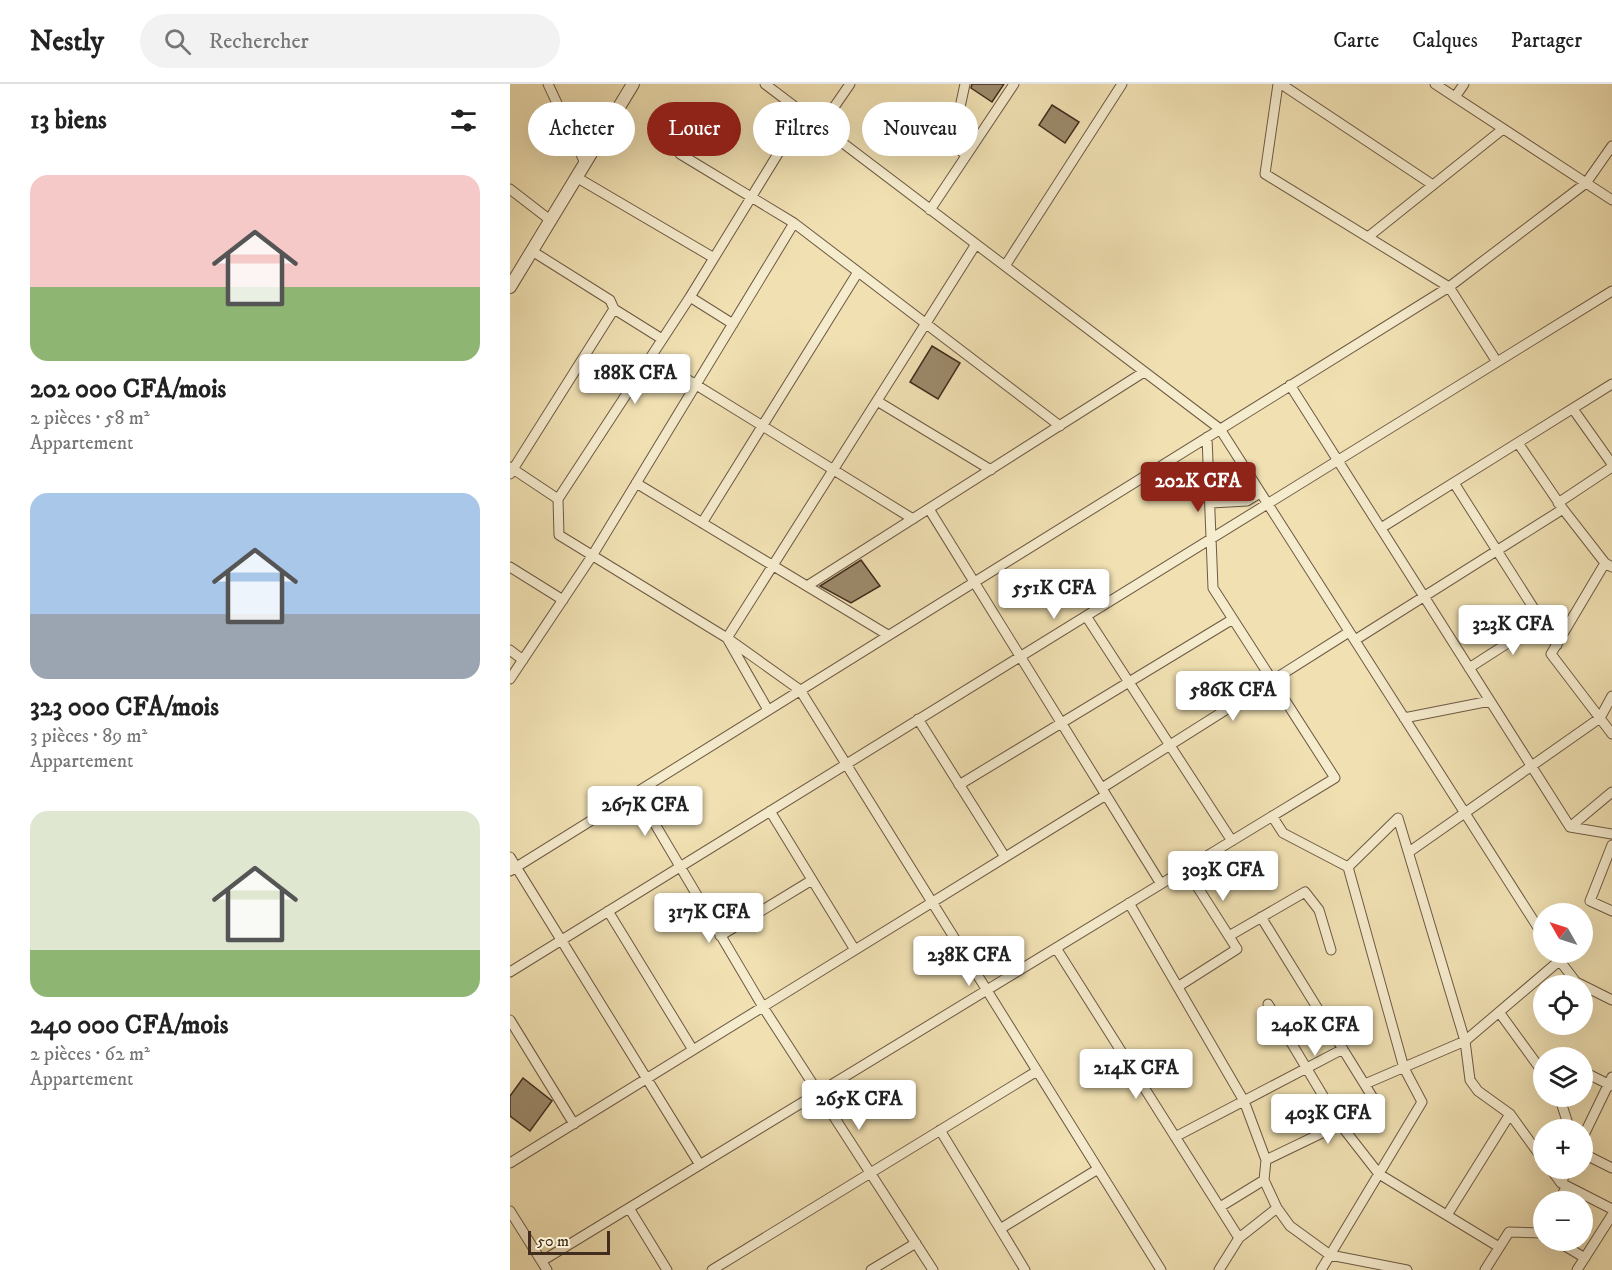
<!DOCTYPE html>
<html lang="fr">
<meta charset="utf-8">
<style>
body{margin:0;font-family:"IM FELL DW Pica",serif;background:#f2f2f2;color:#222;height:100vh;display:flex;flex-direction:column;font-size:22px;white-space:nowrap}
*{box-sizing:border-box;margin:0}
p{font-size:20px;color:#767676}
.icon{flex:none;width:33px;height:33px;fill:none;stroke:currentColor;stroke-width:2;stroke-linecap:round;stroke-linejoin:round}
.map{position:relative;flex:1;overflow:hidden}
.drawer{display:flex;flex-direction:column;background:#fff;width:510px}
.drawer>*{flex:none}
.banner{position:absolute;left:18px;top:18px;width:570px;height:54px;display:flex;gap:12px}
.needle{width:39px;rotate:309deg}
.buttons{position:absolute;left:1023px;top:819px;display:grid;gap:12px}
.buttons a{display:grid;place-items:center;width:60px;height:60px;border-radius:50%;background:#fff;box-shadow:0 6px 24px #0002;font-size:30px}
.scale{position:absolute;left:18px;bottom:15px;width:82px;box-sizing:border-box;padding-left:6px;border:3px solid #412c1e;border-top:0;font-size:16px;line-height:21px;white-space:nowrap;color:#412c1e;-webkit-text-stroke:4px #f5ebcd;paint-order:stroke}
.price{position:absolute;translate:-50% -51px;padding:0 14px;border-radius:6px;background:#fff;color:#222;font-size:20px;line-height:39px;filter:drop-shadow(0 2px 3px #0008)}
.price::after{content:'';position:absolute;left:50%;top:36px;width:18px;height:14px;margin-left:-9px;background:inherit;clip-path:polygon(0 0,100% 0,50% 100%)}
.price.selected{background:#8f2418;color:#fff}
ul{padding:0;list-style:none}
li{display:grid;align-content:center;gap:12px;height:318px;padding:0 30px}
li span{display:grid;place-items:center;height:186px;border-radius:18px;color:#555}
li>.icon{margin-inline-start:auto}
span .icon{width:108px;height:108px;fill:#fffc;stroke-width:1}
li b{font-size:26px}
h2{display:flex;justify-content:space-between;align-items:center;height:72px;padding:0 30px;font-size:26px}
.chip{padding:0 21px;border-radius:27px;background:#fff;box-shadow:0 6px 24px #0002;font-size:21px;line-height:54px}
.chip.selected{background:#8f2418;color:#fff}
header{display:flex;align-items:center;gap:36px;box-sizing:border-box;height:84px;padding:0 30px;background:#fff;border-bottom:2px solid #e0e0e0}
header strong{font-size:28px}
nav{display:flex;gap:33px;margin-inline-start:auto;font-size:21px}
.search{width:420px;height:54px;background:#f2f2f2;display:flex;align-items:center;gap:15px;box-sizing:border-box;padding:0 21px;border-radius:33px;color:#767676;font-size:22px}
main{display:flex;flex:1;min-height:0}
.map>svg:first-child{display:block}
.building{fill:#9c8a6b;stroke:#412c1e;stroke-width:1.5}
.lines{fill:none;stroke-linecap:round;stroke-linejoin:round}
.minor-casing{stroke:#6d5943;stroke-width:11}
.tertiary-casing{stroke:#6d5943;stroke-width:14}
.minor{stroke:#f5ebcd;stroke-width:9}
.tertiary{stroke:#f5ebcd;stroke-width:12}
</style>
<header>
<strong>Nestly</strong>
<div class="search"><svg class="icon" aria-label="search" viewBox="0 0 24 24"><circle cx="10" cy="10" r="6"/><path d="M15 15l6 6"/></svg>Rechercher</div>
<nav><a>Carte</a><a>Calques</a><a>Partager</a></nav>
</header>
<main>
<section class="drawer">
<h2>13 biens<svg class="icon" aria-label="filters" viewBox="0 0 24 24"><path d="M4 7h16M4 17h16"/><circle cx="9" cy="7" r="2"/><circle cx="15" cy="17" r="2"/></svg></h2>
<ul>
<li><span style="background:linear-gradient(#f6c9c9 60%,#8fb573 0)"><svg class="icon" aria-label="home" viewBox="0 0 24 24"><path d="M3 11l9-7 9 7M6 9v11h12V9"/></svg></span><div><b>202 000 CFA/mois</b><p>2 pièces · 58 m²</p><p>Appartement</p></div></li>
<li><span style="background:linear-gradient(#a9c7e8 65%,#9aa5b1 0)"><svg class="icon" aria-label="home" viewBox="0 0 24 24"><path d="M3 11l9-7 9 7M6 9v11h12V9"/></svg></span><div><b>323 000 CFA/mois</b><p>3 pièces · 89 m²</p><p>Appartement</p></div></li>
<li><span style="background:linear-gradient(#dfe7d0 75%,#8fb573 0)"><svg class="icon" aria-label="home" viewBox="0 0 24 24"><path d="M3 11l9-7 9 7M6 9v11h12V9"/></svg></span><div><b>240 000 CFA/mois</b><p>2 pièces · 62 m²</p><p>Appartement</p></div></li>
</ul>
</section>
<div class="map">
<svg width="1102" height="1186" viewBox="0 0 1102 1186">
<rect width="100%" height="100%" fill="#f0e0b2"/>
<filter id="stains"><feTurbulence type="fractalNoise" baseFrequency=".00333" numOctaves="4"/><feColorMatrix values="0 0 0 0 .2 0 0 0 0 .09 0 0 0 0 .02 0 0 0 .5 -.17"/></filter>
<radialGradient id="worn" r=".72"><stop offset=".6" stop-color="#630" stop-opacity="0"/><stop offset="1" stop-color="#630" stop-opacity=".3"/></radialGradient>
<!-- building -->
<path class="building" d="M462,0H494L482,18L461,4Z
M542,21L569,38L555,59L529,41Z
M422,262L450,279L428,315L400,298Z
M351,476L370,502L341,519L310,502Z
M13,994L42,1017L20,1047L0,1032V1012Z"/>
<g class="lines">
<defs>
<path id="minor" d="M38,0L75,79
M255,0L710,345L1034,853
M455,0L442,60L456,71
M768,0L755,90L939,203L987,278
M771,0L923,101
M925,0L1102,116
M945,13L954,0
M293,29L180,213L48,415L49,451L217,554L290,606L651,1186
M311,42L340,0
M170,70L284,139L550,342
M66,93L204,174
M0,105L40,136
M420,126L504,0
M858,153L993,45
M22,167L100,216L104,225L152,255
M495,182L612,0
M180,213L223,240
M141,273L403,435
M780,301L1060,743L1102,750
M367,317L481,386
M1063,325L1102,380
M1008,359L1053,425L1095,479L1102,483
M0,383L48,415
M0,390L104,225
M126,399L378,551
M944,399L1047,561
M701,419L737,417L750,409
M1048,419L1102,383
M419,425L651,800
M192,439L348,188
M871,444L1102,300
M1095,479L1041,570L1102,650
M0,483L53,516
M297,502L634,288
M576,532L722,757
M845,556L1053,425
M0,566L13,576
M959,584L1032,537
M0,595L82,472L284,139
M258,626L217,554L466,160
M894,634L980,617
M408,635L495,773
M449,701L723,535
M592,704L839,548
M126,708L253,923L423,1186
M260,727L345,866
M762,732L773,749L838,783L894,984L912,1018L811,1186
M1060,743L1102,708
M1102,761L1080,817L1102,827
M899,768L1090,634L1102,612
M0,773L190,1081
M838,783L888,734L955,957L960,996L968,1007L1000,1030L1034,1077
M0,787L939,203L1076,99L1102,62
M619,819L734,1017L756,1076L754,1096L767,1124L780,1142L820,1171L897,1186
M98,827L183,966
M751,833L868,1022L756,1076
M210,852L302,796
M719,852L795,808L809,826L821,866
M546,864L729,1154
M1043,868L1066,898L1102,916
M0,888L1102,207
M669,902L727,865L676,785
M758,920L830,1040L869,1090L989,1163
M989,928L1034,990
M0,936L64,1040
M1072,987L1102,1002
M855,1000L955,957L1049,877
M1049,1012L1060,1046
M430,1046L515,1186
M665,1053L833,965
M1072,1055L1102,993
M1072,1069L1102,1084
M0,1079L596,711
M1040,1084L1051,1099L1102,1125
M1051,1099L1058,1084
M1048,1118L1057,1102
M710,1123L754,1096
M119,1124L157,1186
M0,1127L37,1186
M937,1131L1000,1030
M490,1145L588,1085
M1045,1156L1075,1174
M32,1177L825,694L703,504L697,353
M202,1186L527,987
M361,1186L406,1159
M709,1186L729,1154L767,1124
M975,1186L999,1148L1034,1149
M1067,1186L1102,1131"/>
<path id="tertiary" d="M0,203L123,0"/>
</defs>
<!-- minor casing -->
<use href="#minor" class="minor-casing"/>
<!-- tertiary casing -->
<use href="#tertiary" class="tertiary-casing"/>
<!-- minor -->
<use href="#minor" class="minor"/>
<!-- tertiary -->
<use href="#tertiary" class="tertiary"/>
</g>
<rect width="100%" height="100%" filter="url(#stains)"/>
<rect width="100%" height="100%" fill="url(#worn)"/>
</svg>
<div class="buttons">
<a><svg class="needle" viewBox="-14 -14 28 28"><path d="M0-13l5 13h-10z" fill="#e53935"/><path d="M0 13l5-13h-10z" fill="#767676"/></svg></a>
<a><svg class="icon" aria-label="locate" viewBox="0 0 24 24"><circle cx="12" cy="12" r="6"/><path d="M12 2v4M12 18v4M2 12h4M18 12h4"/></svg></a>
<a><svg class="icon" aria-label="layers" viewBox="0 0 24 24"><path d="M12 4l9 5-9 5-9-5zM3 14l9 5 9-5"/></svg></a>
<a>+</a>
<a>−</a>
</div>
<div class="scale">50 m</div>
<b class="price" style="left:125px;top:321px">188K CFA</b>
<b class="price selected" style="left:688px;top:429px">202K CFA</b>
<b class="price" style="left:544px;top:536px">551K CFA</b>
<b class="price" style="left:1003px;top:572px">323K CFA</b>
<b class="price" style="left:723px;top:638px">586K CFA</b>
<b class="price" style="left:135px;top:753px">267K CFA</b>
<b class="price" style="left:713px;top:818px">303K CFA</b>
<b class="price" style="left:199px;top:860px">317K CFA</b>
<b class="price" style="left:459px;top:903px">238K CFA</b>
<b class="price" style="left:805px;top:973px">240K CFA</b>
<b class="price" style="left:626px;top:1016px">214K CFA</b>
<b class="price" style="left:349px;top:1047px">265K CFA</b>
<b class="price" style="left:818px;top:1061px">403K CFA</b>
<div class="banner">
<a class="chip">Acheter</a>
<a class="chip selected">Louer</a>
<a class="chip">Filtres</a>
<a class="chip">Nouveau</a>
</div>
</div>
</main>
